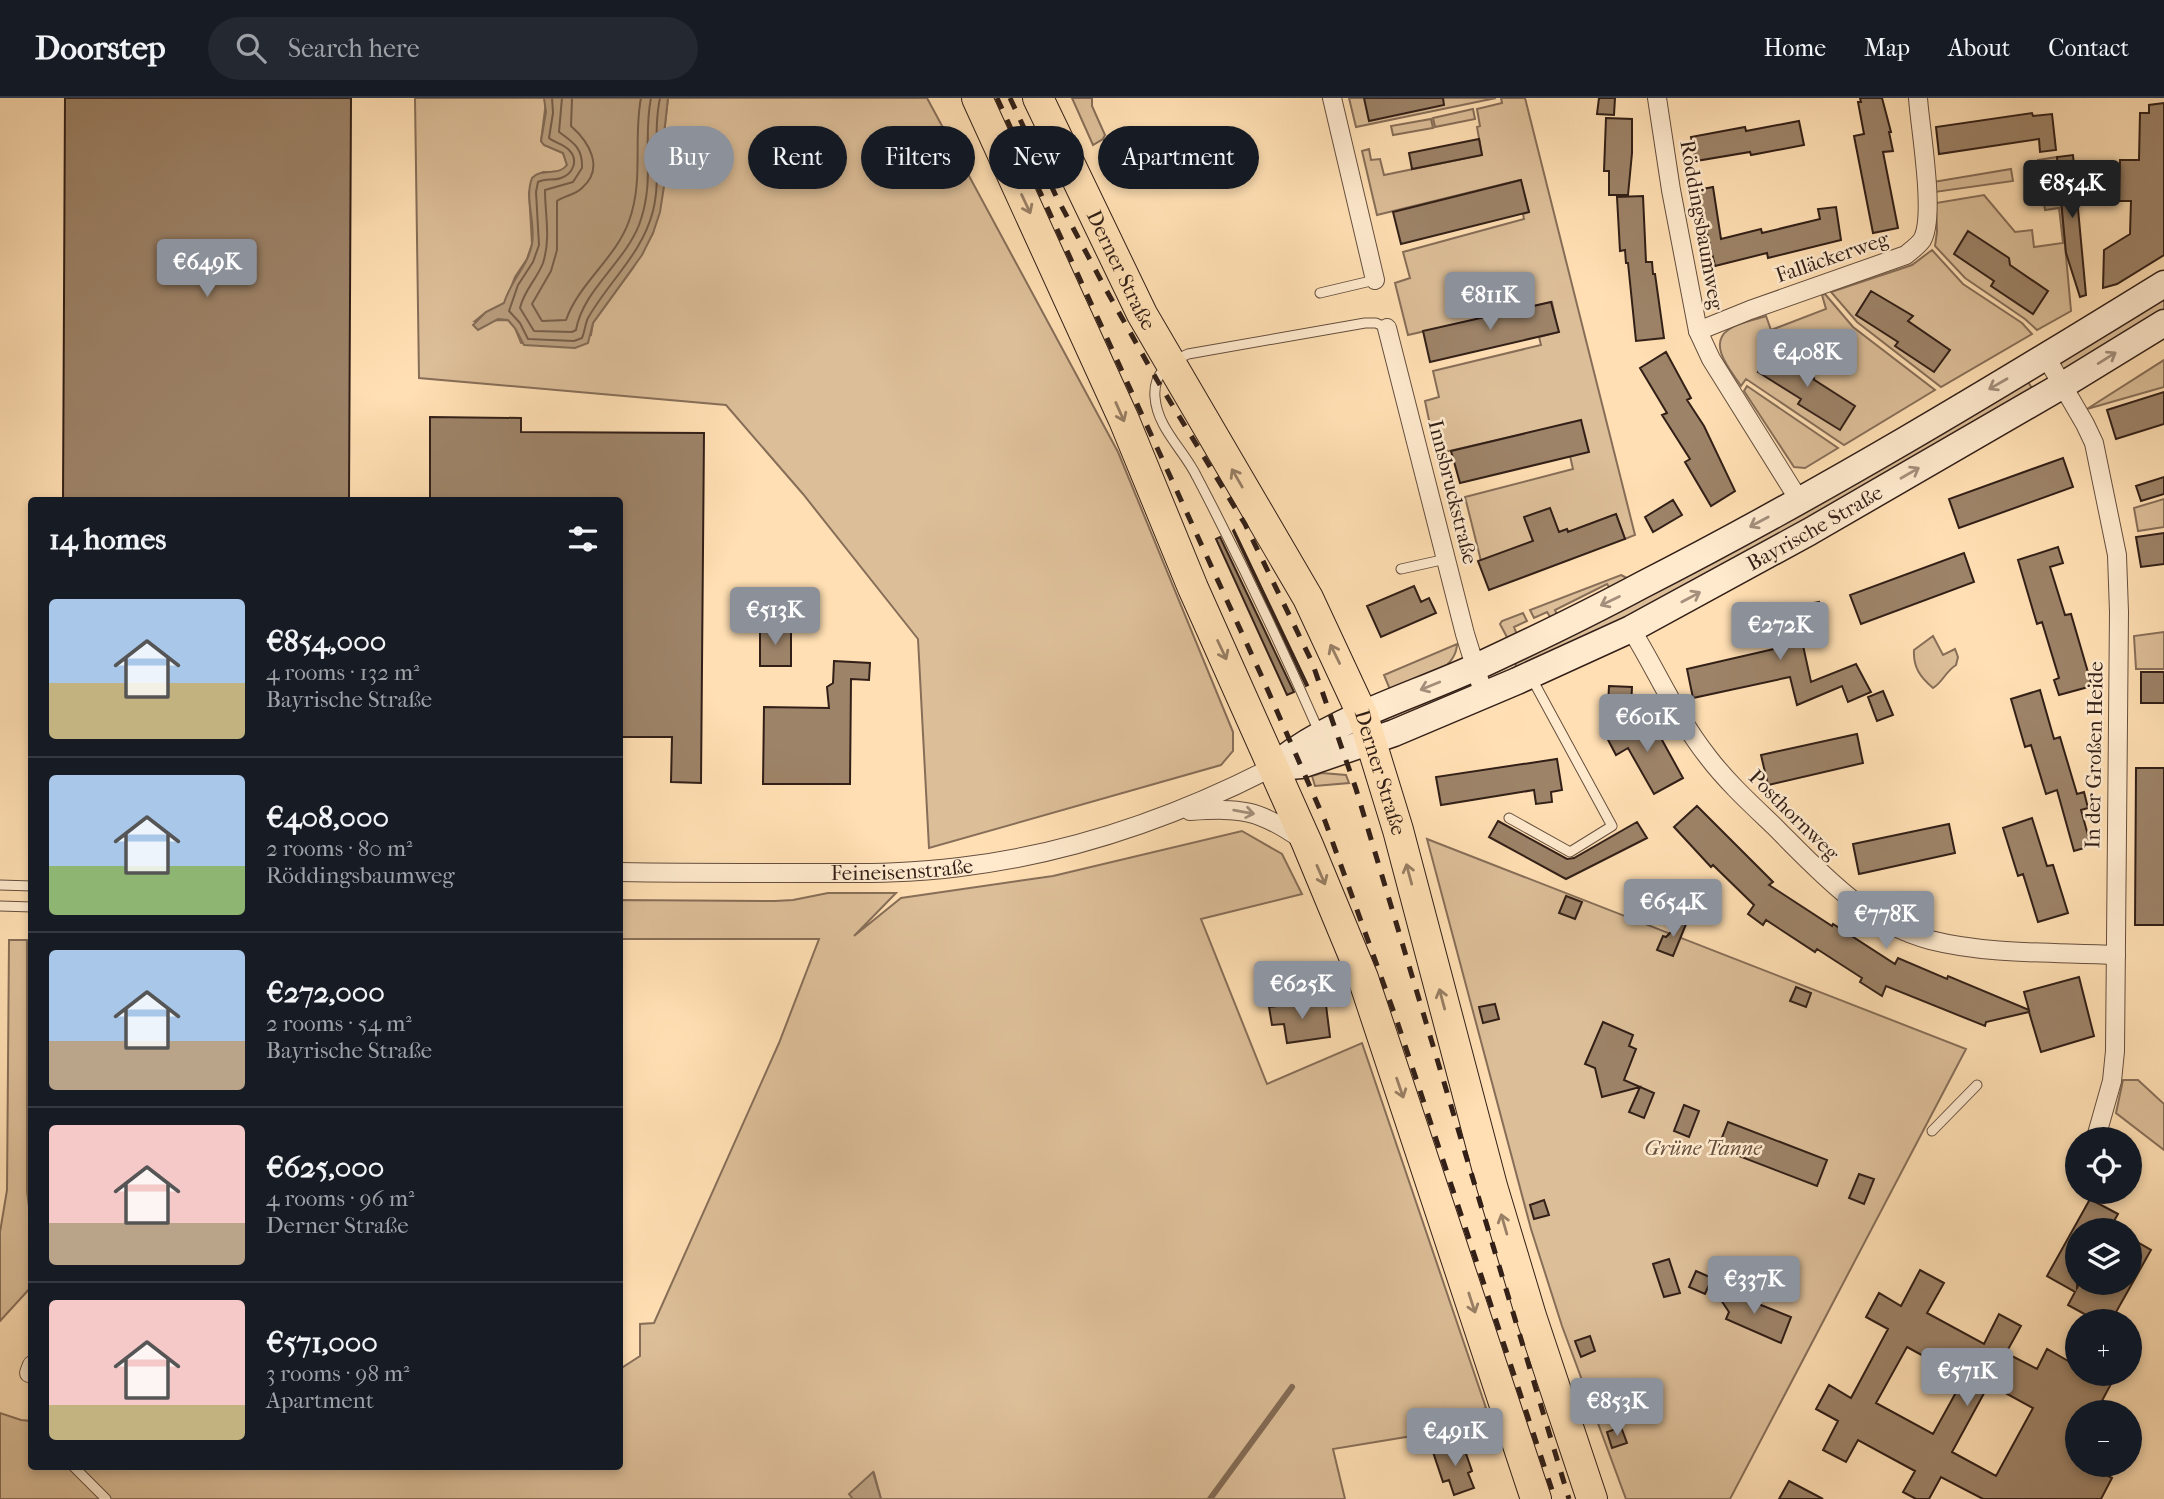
<!DOCTYPE html>
<meta charset="utf-8">
<style>
body{margin:0;font-family:"IM FELL French Canon",serif;background:#242831;color:#f1f3f6;height:100vh;display:flex;flex-direction:column;font-size:26px;white-space:nowrap}
*{box-sizing:border-box;margin:0}
p{font-size:23px;color:#9ea1a6}
.icon{flex:none;width:38px;height:38px;fill:none;stroke:currentColor;stroke-width:2;stroke-linecap:round;stroke-linejoin:round}
.map{position:relative;flex:1;overflow:hidden}
.details{position:absolute;left:28px;top:399px;width:595px;height:973px;display:flex;flex-direction:column;background:#171b24;border-radius:7px;box-shadow:0 4px 10px #0003}
.details>*{flex:none}
.banner{position:absolute;left:644px;top:28px;width:665px;height:63px;display:flex;gap:14px}
.controls{position:absolute;left:2065px;top:1029px;display:grid;gap:14px}
.controls a{display:grid;place-items:center;width:77px;height:77px;border-radius:50%;background:#171b24;box-shadow:0 4px 10px #0003;font-size:35px}
.price{position:absolute;translate:-50% -60px;padding:0 16px;border-radius:7px;background:#8c9099;color:#fff;font-size:23px;line-height:46px;filter:drop-shadow(0 2px 4px #0008)}
.price::after{content:'';position:absolute;left:50%;top:42px;width:21px;height:16px;margin-left:-10px;background:inherit;clip-path:polygon(0 0,100% 0,50% 100%)}
.price.selected{background:#222;color:#fff}
ul{padding:0;list-style:none}
li{display:flex;align-items:center;gap:21px;height:175px;padding:0 21px}
li+li{border-top:2px solid #363941}
li span{display:grid;place-items:center;flex:none;width:196px;height:140px;border-radius:7px;color:#555}
li>.icon{margin-inline-start:auto}
span .icon{width:84px;height:84px;fill:#fffc;stroke-width:1}
li b{font-size:30px}
h2{display:flex;justify-content:space-between;align-items:center;height:84px;padding:0 21px;font-size:30px}
.tag{padding:0 24px;border-radius:32px;background:#171b24;box-shadow:0 4px 10px #0003;font-size:24px;line-height:63px}
.tag.selected{background:#8c9099;color:#fff}
header{display:flex;align-items:center;gap:42px;box-sizing:border-box;height:98px;padding:0 35px;background:#171b24;border-bottom:2px solid #363941}
header strong{font-size:33px}
nav{display:flex;gap:38px;margin-inline-start:auto;font-size:24px}
.search{width:490px;height:63px;background:#242831;display:flex;align-items:center;gap:18px;box-sizing:border-box;padding:0 24px;border-radius:38px;color:#9ea1a6;font-size:26px}
.map>svg:first-child{display:block}
.green{fill:#dcbe98;stroke:#876e58;stroke-width:2}
.water{fill:#b99e7e;stroke:#836b55;stroke-width:2}
.lines{fill:none;stroke-linecap:round;stroke-linejoin:round}
.shore{stroke:#765e4a;stroke-width:2}
.stream{stroke:#836b55;stroke-width:6}
.building{fill:#9d8368;stroke:#321f17;stroke-width:2;fill-rule:evenodd}
.lane-casing{stroke:#654f3e;stroke-width:11}
.street-casing{stroke:#654f3e;stroke-width:20}
.secondary-casing{stroke:#321f17;stroke-width:29}
.primary-casing{stroke:#321f17;stroke-width:32}
.lane{stroke:#ffeace;stroke-width:9}
.street{stroke:#ffeace;stroke-width:18}
.secondary{stroke:#ffeace;stroke-width:26}
.primary{stroke:#ffdfb3;stroke-width:30}
.rail{stroke:#321f17;stroke-width:5;stroke-dasharray:12 12;stroke-linecap:butt}
.oneway{stroke:#987f65}
.oneway2{stroke:#a38f7c}
.labels{text-anchor:middle;dominant-baseline:central;stroke-width:5;stroke-linejoin:round;paint-order:stroke}
.street-label{font-size:21px;fill:#321f17;stroke:#ffeace}
.park-label{font-size:21px;font-style:italic;fill:#654f3e;stroke:#ffeace}
</style>
<header>
<strong>Doorstep</strong>
<div class="search"><svg class="icon" aria-label="search" viewBox="0 0 24 24"><circle cx="10" cy="10" r="6"/><path d="M15 15l6 6"/></svg>Search here</div>
<nav><a>Home</a><a>Map</a><a>About</a><a>Contact</a></nav>
</header>
<div class="map">
<svg width="2164" height="1401" viewBox="0 0 2164 1401">
<rect width="100%" height="100%" fill="#ffdfb3"/>
<filter id="stains"><feTurbulence type="fractalNoise" baseFrequency=".00286" numOctaves="4"/><feColorMatrix values="0 0 0 0 .2 0 0 0 0 .09 0 0 0 0 .02 0 0 0 .5 -.17"/></filter>
<radialGradient id="worn" r=".72"><stop offset=".6" stop-color="#630" stop-opacity="0"/><stop offset="1" stop-color="#630" stop-opacity=".3"/></radialGradient>
<!-- green -->
<path class="green" d="M415,0H544L546,4L541,43L544,47L563,55L567,67C562,75 553,74 543,74L529,94L532,146L527,161L515,179L505,205L486,214L475,223L508,222L515,230L521,245L591,237L593,225L633,170L653,135L666,60L663,45L668,0H927L1118,354L1233,634V653L1221,667L929,750L918,541L803,396L726,307L419,280Z
M1072,0H1092V8L1105,37L1103,41L1093,47Z
M1349,0H1496L1356,29Z
M1501,0H1525L1635,437L1625,441L1616,416L1568,434L1567,431L1559,434L1525,420L1533,443L1481,463L1465,399L1573,371L1570,358L1581,323L1436,356L1425,303L1439,299L1433,273L1541,247L1539,239L1558,234L1552,204L1408,237L1395,185L1410,180L1403,154L1524,121L1523,116L1529,114L1520,82L1377,117L1362,53L1369,51L1371,62L1380,61L1384,77L1482,57L1477,29L1480,28L1477,11L1502,5Z
M1473,11L1475,21L1435,29L1433,20Z
M1431,21L1433,30L1393,37L1391,28Z
M2057,59L2071,213L2037,232L2025,221L1965,180L1935,148L1937,134L1936,105L1984,97L2015,134L2032,132L2034,149L2063,145L2059,110L2045,112L2038,62Z
M2011,71L2013,83L1935,94L1933,84Z
M1932,152L1963,186L2022,225L2032,236L1941,289L1857,224L1831,194L1912,167Z
M2164,195V216L2063,272L2059,263Z
M1825,196L1853,229L1935,292L1844,347L1746,281L1741,288C1732,274 1707,247 1728,232C1737,225 1755,222 1766,218L1771,232L1826,211L1822,197Z
M2164,262V289L2087,311Z
M2025,279L2035,295L1728,473L1517,572L1514,561Z
M1747,288L1838,350L1805,370L1794,369L1744,293Z
M2164,401V429L2138,433L2134,410Z
M1621,477L1629,481L1611,492L1607,486L1555,512L1558,519L1552,522L1547,514L1534,520L1530,512Z
M1523,515L1527,523L1514,529L1518,539L1509,543L1500,526L1502,523Z
M2164,534V571H2136L2134,538Z
M1933,538L1943,557L1955,551L1958,559L1956,567C1945,574 1943,584 1933,590C1920,579 1913,569 1914,552Z
M1457,546C1456,575 1414,584 1391,594L1384,577Z
M1322,675L1346,677L1349,685L1315,688L1312,678Z
M1242,733L1282,756L1302,796L1201,821L1267,986L1362,945L1486,1310L1412,1338L1333,1351L1345,1401H881L874,1375L850,1396L853,1401H0V1315L21,1322L31,1323L32,1368H620V1271L640,1258V1226L654,1225L779,945L819,841H620V802L775,803L793,802L828,795H896L854,838L901,800L1053,778Z
M1427,741L1966,951L1730,1401H1626L1562,1228L1531,1131Z
M9,842H27V1094L32,1131V1188L0,1223V1134L7,1092Z
M2123,982H2138L2164,1006V1052L2116,1015Z"/>
<!-- water -->
<path class="water" d="M544,0H668L663,45L665,82L660,114L653,135L642,157L593,225L588,245L575,250L524,247L515,230L508,222L498,221L478,232L473,227L486,214L504,205C511,182 528,168 532,146C536,124 524,101 532,80C543,69 558,79 567,67L563,55L544,47L541,43L546,14Z
M873,1374L881,1401H853L849,1396Z"/>
<g class="lines">
<!-- shore -->
<path class="shore" d="M552,0L553,15L549,40C555,45 564,46 569,52C579,62 573,76 561,80C553,83 546,80 538,84L536,94L539,147L533,164L518,187L509,213L520,225L528,241L574,243L582,240C585,233 585,226 588,220C609,183 642,156 653,113C662,76 652,38 660,0
M562,0L559,34C573,44 583,50 582,70L573,84L545,92C545,117 551,140 543,165C537,181 524,192 520,210L534,233L572,234L576,232C583,192 624,165 639,127C656,82 642,44 651,0
M572,0L571,28C589,44 605,70 582,90C575,97 564,98 557,103V152L551,173L532,206L542,223L566,222C579,185 616,160 629,123C644,82 633,41 641,0"/>
<!-- stream -->
<path class="stream" d="M1210,1401L1292,1289"/>
</g>
<!-- building -->
<path class="building" d="M65,0H351L349,402H63Z
M1364,0H1443L1444,7L1369,23Z
M1599,0H1615L1614,17L1597,16Z
M1860,0H1882L1891,34H1889L1893,53L1883,54L1898,130L1873,135L1854,38L1864,36L1858,4H1861Z
M2164,5V157L2117,186L2103,190L2104,152L2130,136L2131,103H2119L2120,62H2139L2140,15H2149V7Z
M2032,15L2033,18L2052,16L2056,52L2040,54L2039,41L1939,56L1936,29Z
M1606,20L1632,21V55L1628,97H1609V73H1604Z
M1799,23L1804,47L1751,57L1750,54L1696,63L1691,39L1745,29L1746,33Z
M1479,41L1482,57L1412,71L1409,55Z
M2073,57L2086,197L2080,199L2066,155L2057,59Z
M1521,82L1529,114L1401,146L1393,114Z
M1713,89L1721,141L1761,131L1762,135L1820,121L1818,111L1836,109L1841,142L1768,160L1767,155L1715,168L1703,118H1701L1697,92Z
M1643,98L1646,164H1652L1653,176H1655L1664,240L1636,243L1628,165H1626L1625,152L1620,153L1617,99Z
M1968,133L2009,160L2010,167L2048,193L2033,216L1991,188L1994,183L1954,156Z
M1871,193L1913,218L1908,223L1950,252L1934,274L1895,248L1898,244L1856,217Z
M1551,204L1559,234L1430,264L1423,233Z
M1774,249L1814,280L1813,281L1855,308L1840,332L1798,306L1801,301L1758,274Z
M1666,254L1691,300L1687,302L1704,328L1735,393L1711,408L1685,364L1690,361L1662,317L1667,315L1640,270Z
M2164,294V326L2116,341L2107,312Z
M430,319L521,320V334L704,335L701,685L671,684L672,639H620V402H430Z
M1581,322L1589,354L1460,385L1451,353Z
M2063,360L2073,389L1959,430L1949,401Z
M2164,379V396L2141,403L2136,388Z
M1673,402L1682,417L1653,434L1645,419Z
M1550,410L1559,434L1567,431L1568,434L1616,416L1625,441L1489,492L1478,463L1533,443L1524,419Z
M1234,432L1308,587L1306,588L1233,433Z
M2164,435V466L2141,469L2136,439Z
M1220,439L1294,594L1287,597L1216,441Z
M2058,449L2063,465L2050,469L2065,517L2071,516L2092,588L2059,597L2054,582L2059,580L2042,524L2037,526L2018,462Z
M1964,455L1974,484L1861,526L1850,497Z
M1414,488L1421,504L1429,500L1436,515L1381,539L1367,508Z
M1819,504L1827,538L1802,543L1811,584L1856,566L1871,594L1848,604L1842,588L1797,607L1790,579L1693,600L1687,571L1774,551L1766,515Z
M760,529L791,530V568H760Z
M834,563L870,565L869,582L851,581L850,686H763L764,609L829,610L827,589L833,585Z
M2141,574H2164V605H2141Z
M1609,588L1632,589L1631,610L1608,608Z
M2040,592L2054,641L2060,639L2077,696L2084,694L2088,710L2081,712L2091,748L2074,753L2057,692L2046,696L2031,647L2025,649L2011,601Z
M1883,593L1893,617L1877,623L1868,599Z
M1642,620L1651,637L1657,633L1683,680L1654,696L1628,650L1616,657L1606,638Z
M1857,636L1863,665L1768,687L1761,657Z
M1557,661L1562,692L1551,694L1552,704L1536,706L1534,692L1441,707L1436,679Z
M2136,670H2164V827H2135Z
M1697,708L1773,784L1769,787L1832,828L1833,826L1895,866L1898,860L1947,881L1948,878L2029,912L2024,894L2079,879L2094,938L2041,954L2029,914L1986,924L1985,928L1886,888L1882,898L1860,884L1862,880L1817,851L1815,854L1766,822L1763,827L1748,816L1754,807L1713,767L1711,769L1674,729Z
M2032,720L2047,768L2053,767L2068,815L2038,824L2023,776L2018,778L2003,730Z
M1498,723L1567,761L1574,760L1637,724L1647,740L1566,781L1489,739Z
M1949,726L1955,755L1859,776L1853,746Z
M1566,798L1582,804L1575,821L1559,815Z
M1691,814L1673,858L1657,852L1663,838L1666,839Z
M1796,889L1811,895L1806,909L1790,903Z
M1315,903L1316,908L1326,907L1330,939L1287,945L1284,926L1272,927L1269,909Z
M1495,906L1499,921L1483,925L1479,909Z
M1603,924L1633,937L1629,948L1636,951L1624,982L1654,995L1644,1020L1629,1014L1640,989L1602,999L1595,970L1585,966Z
M1684,1007L1699,1013L1689,1039L1674,1033Z
M1728,1024L1827,1062L1817,1088L1718,1050Z
M1859,1076L1874,1081L1864,1106L1849,1100Z
M2090,1101L2118,1116L2109,1132H2077V1190L2080,1185H2130V1140L2151,1152L2111,1223H2097L2068,1207L2075,1194L2047,1178Z
M1544,1102L1549,1117L1534,1121L1530,1107Z
M1669,1161L1680,1195L1664,1199L1653,1166Z
M1920,1172L1944,1185L1927,1215L1984,1246L1999,1216L2021,1228L2006,1255L2037,1271L2047,1251L2077,1268V1276H2092L2111,1286L2096,1314H2077V1367H2088L2112,1380L2101,1401H1983L1941,1379L1929,1401H1916L1903,1394L1915,1373L1858,1342L1846,1364L1823,1352L1838,1323L1816,1311L1829,1287L1851,1300L1888,1231L1866,1219L1879,1195L1901,1208ZM1907,1249L1964,1280L1933,1336L1876,1305ZM1989,1286L2033,1310L1996,1378L1952,1354Z
M1696,1173L1712,1180L1705,1196L1689,1189Z
M1711,1187L1791,1219L1781,1245L1726,1221L1729,1214Z
M1590,1238L1595,1253L1581,1259L1575,1243Z
M1621,1329L1627,1345L1612,1350L1607,1334Z
M1462,1344L1472,1373L1468,1375L1474,1390L1454,1397L1449,1382L1443,1384L1433,1354Z
M1789,1383L1823,1401H1779Z"/>
<g class="lines">
<defs>
<path id="lane" d="M1320,195L1375,182
M1401,471L1446,461
M1320,636C1282,549 1241,463 1197,379C1184,352 1157,330 1155,299C1153,275 1169,264 1188,256L1365,225H1376L1387,230
M1509,720L1570,754L1612,728L1531,579
M0,787L32,788
M0,808L32,809
M1932,1033L1977,987
M73,1368L106,1401"/>
<g id="street">
<path d="M1332,0L1375,182"/>
<path d="M1657,0L1671,92L1698,233L1711,261L1799,402"/>
<path d="M1387,230L1465,536L1484,597"/>
<path d="M1698,233L1750,212L1906,157C1910,153 1918,148 1922,142C1936,119 1920,30 1918,0"/>
<path d="M2046,259L2085,326L2094,345L2117,457L2119,514L2115,953L2112,983L2097,1036"/>
<path d="M1631,531C1657,573 1677,620 1708,659C1727,684 1751,706 1774,728C1820,774 1865,825 1930,842C1989,857 2056,854 2116,857"/>
<path d="M1190,713C1241,710 1258,711 1301,741"/>
<path id="s1" d="M620,774C680,775 740,775 801,775C854,775 907,776 960,769C1069,756 1176,719 1273,669"/>
<path d="M29,1275L32,1267"/>
</g>
<g id="secondary">
<path d="M1273,669C1331,621 1408,600 1476,569C1532,543 1588,516 1642,487C1820,396 1994,291 2164,186"/>
<path id="s2" d="M1278,669L1301,667L1394,635L1517,583L1631,531L1809,434L2063,287L2164,225"/>
</g>
<g id="primary">
<path d="M977,0L1124,322L1193,490L1307,745L1363,880L1536,1401"/>
<path id="s3" d="M1038,0L1142,216L1308,500L1363,618L1398,732L1492,1088L1531,1218L1592,1401"/>
</g>
</defs>
<!-- lane casing -->
<use href="#lane" class="lane-casing"/>
<!-- street casing -->
<use href="#street" class="street-casing"/>
<!-- secondary casing -->
<use href="#secondary" class="secondary-casing"/>
<!-- primary casing -->
<use href="#primary" class="primary-casing"/>
<!-- lane -->
<use href="#lane" class="lane"/>
<!-- street -->
<use href="#street" class="street"/>
<!-- secondary -->
<use href="#secondary" class="secondary"/>
<!-- primary -->
<use href="#primary" class="primary"/>
<!-- rail -->
<path class="rail" d="M997,0L1262,579L1325,723L1397,923L1555,1401
M1010,0L1056,98L1104,188L1157,282L1245,426L1312,564L1356,691L1569,1401"/>
</g>
<!-- one-way arrows -->
<defs><path id="oneway-shaft" d="M-6 0H5M1.5-3L5.5 0L1.5 3" fill="none" stroke-width="1.6" stroke-linecap="round" stroke-linejoin="round" transform="scale(1.75)"/></defs>
<g class="oneway">
<use href="#oneway-shaft" transform="translate(1026 106) rotate(65)"/>
<use href="#oneway-shaft" transform="translate(1120 314) rotate(66)"/>
<use href="#oneway-shaft" transform="translate(1237 380) rotate(-120)"/>
<use href="#oneway-shaft" transform="translate(1222 552) rotate(65)"/>
<use href="#oneway-shaft" transform="translate(1335 556) rotate(-116)"/>
<use href="#oneway-shaft" transform="translate(1409 776) rotate(-105)"/>
<use href="#oneway-shaft" transform="translate(1321 777) rotate(67)"/>
<use href="#oneway-shaft" transform="translate(1442 901) rotate(-105)"/>
<use href="#oneway-shaft" transform="translate(1400 990) rotate(71)"/>
<use href="#oneway-shaft" transform="translate(1504 1126) rotate(-106)"/>
<use href="#oneway-shaft" transform="translate(1472 1205) rotate(72)"/>
</g>
<g class="oneway2">
<use href="#oneway-shaft" transform="translate(2107 260) rotate(-32)"/>
<use href="#oneway-shaft" transform="translate(1998 286) rotate(150)"/>
<use href="#oneway-shaft" transform="translate(1910 375) rotate(-30)"/>
<use href="#oneway-shaft" transform="translate(1759 424) rotate(152)"/>
<use href="#oneway-shaft" transform="translate(1691 499) rotate(-28)"/>
<use href="#oneway-shaft" transform="translate(1610 503) rotate(154)"/>
<use href="#oneway-shaft" transform="translate(1430 588) rotate(158)"/>
<use href="#oneway-shaft" transform="translate(1244 714) rotate(10)"/>
</g>
<g class="labels">
<!-- street labels -->
<g class="street-label">
<text transform="translate(1702 127) rotate(80)">Röddingsbaumweg</text>
<text transform="translate(1832 159) rotate(-19)">Falläckerweg</text>
<text stroke="none"><textPath href="#s3" startOffset="191">Derner Straße</textPath></text>
<text transform="translate(1453 394) rotate(76)">Innsbruckstraße</text>
<text stroke="none"><textPath href="#s2" startOffset="590">Bayrische Straße</textPath></text>
<text transform="translate(2094 657) rotate(-89)">In der Großen Heide</text>
<text stroke="none"><textPath href="#s3" startOffset="758">Derner Straße</textPath></text>
<text transform="translate(1794 717) rotate(45)">Posthornweg</text>
<text stroke="none"><textPath href="#s1" startOffset="282">Feineisenstraße</textPath></text>
</g>
<!-- park labels -->
<g class="park-label">
<text x="1703" y="1050">Grüne Tanne</text>
</g>
</g>
<rect width="100%" height="100%" filter="url(#stains)"/>
<rect width="100%" height="100%" fill="url(#worn)"/>
</svg>
<div class="controls">
<a><svg class="icon" aria-label="locate" viewBox="0 0 24 24"><circle cx="12" cy="12" r="6"/><path d="M12 2v4M12 18v4M2 12h4M18 12h4"/></svg></a>
<a><svg class="icon" aria-label="layers" viewBox="0 0 24 24"><path d="M12 4l9 5-9 5-9-5zM3 14l9 5 9-5"/></svg></a>
<a>+</a>
<a>−</a>
</div>
<b class="price selected" style="left:2072px;top:122px">€854K</b>
<b class="price" style="left:207px;top:201px">€649K</b>
<b class="price" style="left:1490px;top:234px">€811K</b>
<b class="price" style="left:1807px;top:291px">€408K</b>
<b class="price" style="left:775px;top:549px">€513K</b>
<b class="price" style="left:1780px;top:564px">€272K</b>
<b class="price" style="left:1647px;top:656px">€601K</b>
<b class="price" style="left:1673px;top:841px">€654K</b>
<b class="price" style="left:1886px;top:853px">€778K</b>
<b class="price" style="left:1302px;top:923px">€625K</b>
<b class="price" style="left:1754px;top:1218px">€337K</b>
<b class="price" style="left:1967px;top:1310px">€571K</b>
<b class="price" style="left:1617px;top:1340px">€853K</b>
<b class="price" style="left:1455px;top:1370px">€491K</b>
<div class="banner">
<a class="tag selected">Buy</a>
<a class="tag">Rent</a>
<a class="tag">Filters</a>
<a class="tag">New</a>
<a class="tag">Apartment</a>
</div>
<section class="details">
<h2>14 homes<svg class="icon" aria-label="filters" viewBox="0 0 24 24"><path d="M4 7h16M4 17h16"/><circle cx="9" cy="7" r="2"/><circle cx="15" cy="17" r="2"/></svg></h2>
<ul>
<li><span style="background:linear-gradient(#a9c7e8 60%,#c2b280 0)"><svg class="icon" aria-label="home" viewBox="0 0 24 24"><path d="M3 11l9-7 9 7M6 9v11h12V9"/></svg></span><div><b>€854,000</b><p>4 rooms · 132 m²</p><p>Bayrische Straße</p></div></li>
<li><span style="background:linear-gradient(#a9c7e8 65%,#8fb573 0)"><svg class="icon" aria-label="home" viewBox="0 0 24 24"><path d="M3 11l9-7 9 7M6 9v11h12V9"/></svg></span><div><b>€408,000</b><p>2 rooms · 80 m²</p><p>Röddingsbaumweg</p></div></li>
<li><span style="background:linear-gradient(#a9c7e8 65%,#b9a48a 0)"><svg class="icon" aria-label="home" viewBox="0 0 24 24"><path d="M3 11l9-7 9 7M6 9v11h12V9"/></svg></span><div><b>€272,000</b><p>2 rooms · 54 m²</p><p>Bayrische Straße</p></div></li>
<li><span style="background:linear-gradient(#f6c9c9 70%,#b9a48a 0)"><svg class="icon" aria-label="home" viewBox="0 0 24 24"><path d="M3 11l9-7 9 7M6 9v11h12V9"/></svg></span><div><b>€625,000</b><p>4 rooms · 96 m²</p><p>Derner Straße</p></div></li>
<li><span style="background:linear-gradient(#f6c9c9 75%,#c2b280 0)"><svg class="icon" aria-label="home" viewBox="0 0 24 24"><path d="M3 11l9-7 9 7M6 9v11h12V9"/></svg></span><div><b>€571,000</b><p>3 rooms · 98 m²</p><p>Apartment</p></div></li>
</ul>
</section>
</div>
